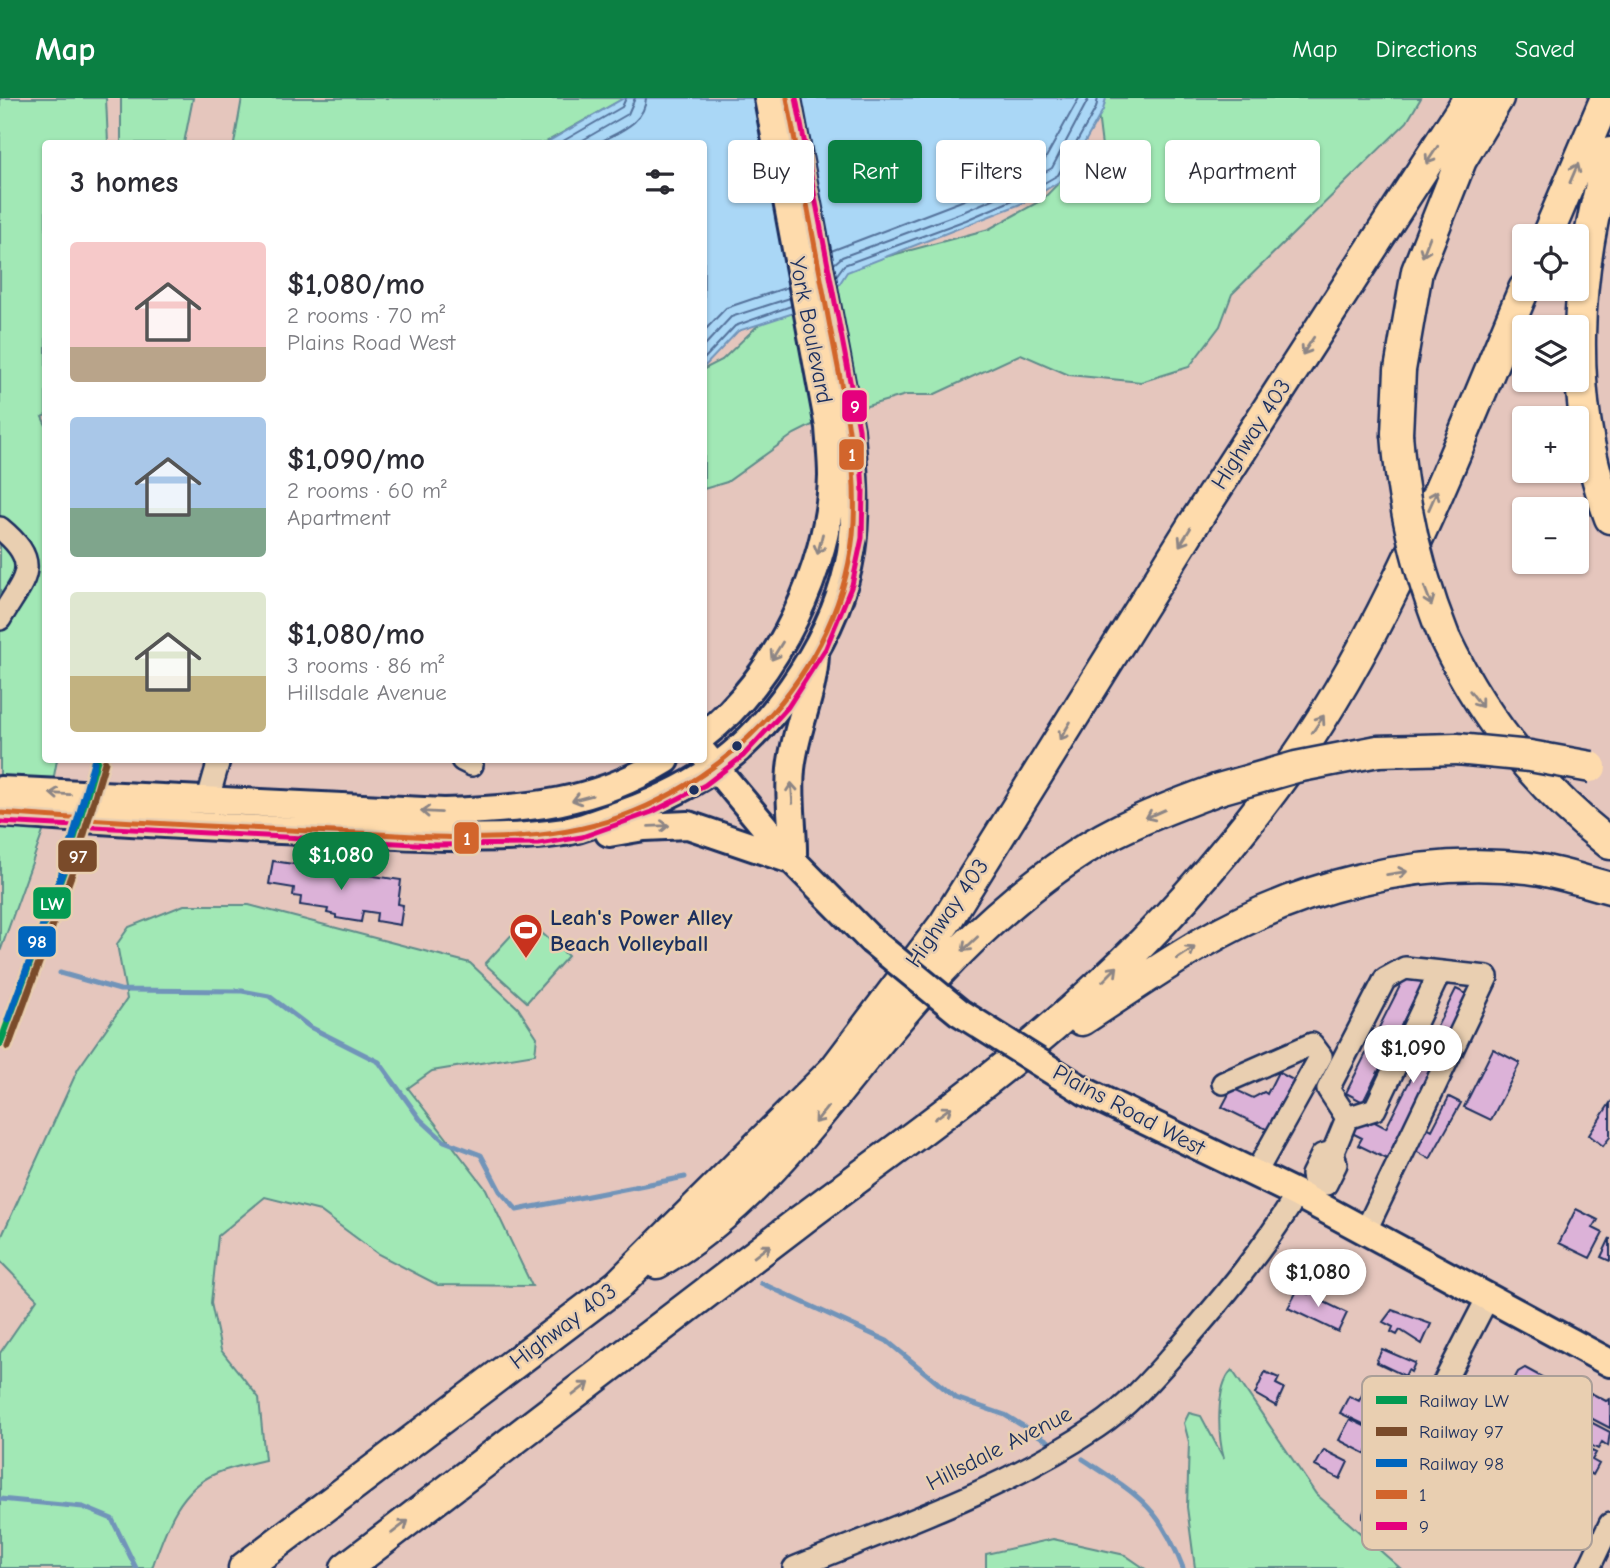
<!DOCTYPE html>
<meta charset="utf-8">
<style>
body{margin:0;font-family:"Comic Neue",sans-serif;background:#f7f7f7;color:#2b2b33;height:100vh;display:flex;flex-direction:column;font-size:26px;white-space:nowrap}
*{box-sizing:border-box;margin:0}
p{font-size:23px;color:#7c7c81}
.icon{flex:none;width:38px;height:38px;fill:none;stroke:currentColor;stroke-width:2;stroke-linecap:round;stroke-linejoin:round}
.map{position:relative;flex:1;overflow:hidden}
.details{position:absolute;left:42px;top:42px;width:665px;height:623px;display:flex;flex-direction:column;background:#fff;border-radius:7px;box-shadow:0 2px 5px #0004}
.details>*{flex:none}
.banner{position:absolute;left:728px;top:42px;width:665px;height:63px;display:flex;gap:14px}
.tools{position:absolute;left:1512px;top:126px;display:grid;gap:14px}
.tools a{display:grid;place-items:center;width:77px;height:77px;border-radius:7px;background:#fff;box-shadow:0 2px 5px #0004;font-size:35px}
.price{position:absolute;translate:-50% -60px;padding:0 16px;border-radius:24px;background:#fff;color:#222;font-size:23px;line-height:46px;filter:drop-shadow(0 2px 4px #0008)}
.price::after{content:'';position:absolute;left:50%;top:42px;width:21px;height:16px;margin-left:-10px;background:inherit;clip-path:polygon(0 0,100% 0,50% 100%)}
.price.current{background:#0b8043;color:#fff}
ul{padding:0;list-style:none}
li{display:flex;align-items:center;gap:21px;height:175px;padding:0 28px}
li span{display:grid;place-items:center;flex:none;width:196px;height:140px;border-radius:7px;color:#555}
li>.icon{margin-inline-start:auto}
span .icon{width:84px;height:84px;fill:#fffc;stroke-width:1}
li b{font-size:30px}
h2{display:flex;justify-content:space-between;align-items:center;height:84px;padding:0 28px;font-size:30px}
.pill{padding:0 24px;border-radius:7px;background:#fff;box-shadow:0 2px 5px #0004;font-size:24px;line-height:63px}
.pill.current{background:#0b8043;color:#fff}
header{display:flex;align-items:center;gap:42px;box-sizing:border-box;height:98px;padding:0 35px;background:#0b8043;color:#fff}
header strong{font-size:33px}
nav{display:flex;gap:38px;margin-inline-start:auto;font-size:24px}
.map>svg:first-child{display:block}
.green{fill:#a1e8b5;stroke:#5e8c8a;stroke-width:2}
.water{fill:#aad7f6;stroke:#7194b9;stroke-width:2}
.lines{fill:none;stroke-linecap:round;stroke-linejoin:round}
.shore{stroke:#54729b;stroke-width:2}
.stream{stroke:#7194b9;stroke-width:5}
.building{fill:#dcb2d8;stroke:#1b2f5e;stroke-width:2}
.minor-casing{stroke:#1b2f5e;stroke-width:26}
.major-casing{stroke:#1b2f5e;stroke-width:32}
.highway-casing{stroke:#1b2f5e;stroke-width:35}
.minor{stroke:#e9cfb1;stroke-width:21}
.major{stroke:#fedbac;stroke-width:26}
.highway{stroke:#fedbac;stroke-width:30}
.major-bridge-casing{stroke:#1b2f5e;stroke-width:32;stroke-linecap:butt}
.highway-bridge-casing{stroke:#1b2f5e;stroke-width:35;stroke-linecap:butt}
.major-bridge{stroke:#fedbac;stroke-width:26}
.highway-bridge{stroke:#fedbac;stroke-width:30}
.bus-1-casing{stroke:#e9cfb1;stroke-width:10}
.bus-2-casing{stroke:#e9cfb1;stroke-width:10}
.bus-1{stroke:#d2652c;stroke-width:5}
.bus-2{stroke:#e5007d;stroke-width:5}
.rail-1-casing{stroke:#e9cfb1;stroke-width:12}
.rail-2-casing{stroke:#e9cfb1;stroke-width:12}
.rail-3-casing{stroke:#e9cfb1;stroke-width:12}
.rail-1{stroke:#039a52;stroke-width:7}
.rail-2{stroke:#7a4b2a;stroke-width:7}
.rail-3{stroke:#0065bd;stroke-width:7}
.oneway{stroke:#8c8585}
.bus-dot{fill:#1b2f5e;stroke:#e9cfb1;stroke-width:2.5}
.labels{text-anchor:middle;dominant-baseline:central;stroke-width:5;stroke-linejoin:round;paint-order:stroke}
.street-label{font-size:23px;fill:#1b2f5e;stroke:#e9cfb1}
.poi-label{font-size:23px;font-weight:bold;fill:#1b2f5e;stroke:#e9cfb1;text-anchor:start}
.key{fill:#e9cfb1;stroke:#ab9f98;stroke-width:2}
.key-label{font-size:19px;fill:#1b2f5e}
.line-badge{stroke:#e9cfb1;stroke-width:2.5}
.badge-label{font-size:19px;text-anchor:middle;font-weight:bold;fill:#fff}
</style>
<header>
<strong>Map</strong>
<nav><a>Map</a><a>Directions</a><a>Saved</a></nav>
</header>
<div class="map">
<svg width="1610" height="1470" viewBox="0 0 1610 1470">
<rect width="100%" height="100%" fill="#e5c6bd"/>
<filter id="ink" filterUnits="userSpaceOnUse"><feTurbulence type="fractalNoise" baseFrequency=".0143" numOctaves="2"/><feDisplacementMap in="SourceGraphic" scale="14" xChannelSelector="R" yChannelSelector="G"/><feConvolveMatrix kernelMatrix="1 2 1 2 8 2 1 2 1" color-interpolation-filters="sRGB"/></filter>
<g filter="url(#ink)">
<!-- green -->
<path class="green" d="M0,0H106L108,45L46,46V317L42,319L46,327V662H57L44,731L0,854Z
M121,0H193L184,45H121Z
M242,0H624L544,45L234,46Z
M1096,0H1421L1407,24L1232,196L1220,228L1189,269L1141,284L1069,277L1021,256L933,297H906L828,319L794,336L727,384L704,391V271L722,262L807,180L989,131L1042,102L1080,63L1076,59L1102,48Z
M184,807H249L470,865L518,910L537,939L535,956L432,973L408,990L486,1091L532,1188L438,1187L378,1156L320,1113L265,1099L218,1138L211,1205L221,1252L259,1300L265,1362C249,1366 232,1369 217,1375C178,1391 165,1433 152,1470H0V1255L37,1201L0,1163V1142L78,971L127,901L117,846L129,829Z
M526,821L568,858L527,904L485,866Z
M1232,1272L1316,1396L1400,1470H1195L1187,1409L1189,1344L1184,1325L1189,1315L1201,1318L1224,1361C1218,1339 1215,1289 1232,1272Z
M1053,1441L1125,1457L1144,1470H986V1456Z"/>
<!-- water -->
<path class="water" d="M624,0H1106L1103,12L1064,81L1023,105L847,174L828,204L738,233L704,269V46H544Z"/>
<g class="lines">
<!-- shore -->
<path class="shore" d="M558,46L622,9L626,0
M576,46L628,16L635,0
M597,46C617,34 645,26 646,0
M831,153L959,104L1011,82L1044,63L1079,0
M834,166L842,159L963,114L1016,91L1052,70L1089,0
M836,178L844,167L966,122L1020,99L1058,77L1096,10L1098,0
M704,233L726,210L788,189
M704,248L731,219L790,200
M704,261L735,228L791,208"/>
<!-- stream -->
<path class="stream" d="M60,875L120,892L242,893L269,898L310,929L379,964L420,1021L444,1043L481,1057L500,1093L517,1112L685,1079
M761,1185L887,1243L956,1300L1005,1317L1048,1343
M1083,1361C1136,1396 1159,1407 1183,1470
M0,1401L83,1409L112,1421L136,1470"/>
</g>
<!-- building -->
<path class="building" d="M273,763L401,782L398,806L403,807L400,827L376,823L377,815L363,813L361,824L336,820V817L327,815L328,811L300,807L301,799L293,798L294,790L269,786Z
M1406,876L1423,884L1363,1004L1346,995Z
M1456,891L1471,898L1389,1062L1358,1047L1362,1040L1350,1034L1357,1021L1368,1027L1371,1022L1386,1030Z
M1493,951L1520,965L1491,1022L1464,1009Z
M1278,974L1297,984L1272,1034L1222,1009L1232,990L1253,1000L1264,994L1267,996Z
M1449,999L1461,1005L1430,1061L1407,1048L1419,1025L1432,1032Z
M1610,1005V1039L1603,1048L1589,1037Z
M1576,1111L1598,1122L1593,1130L1603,1135L1590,1160L1559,1145Z
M1610,1140V1163L1601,1159Z
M1311,1189L1325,1196L1322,1203L1347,1215L1338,1234L1288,1210L1298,1191L1308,1196Z
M1392,1212L1431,1226L1422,1246L1400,1232L1397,1237L1391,1234L1393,1229L1383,1224Z
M1382,1251L1415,1265L1411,1274L1408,1272L1405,1278L1376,1264Z
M1525,1270L1549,1283L1530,1318L1521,1313L1519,1318L1510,1313L1513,1309L1502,1303L1518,1274Z
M1265,1274L1279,1280L1276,1286L1284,1290L1276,1308L1255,1296Z
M1376,1276L1400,1288L1391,1307L1367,1295Z
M1363,1295L1380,1304L1377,1311L1389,1318L1378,1333L1340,1315L1349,1298L1359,1303Z
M1591,1295L1606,1303L1610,1301V1330L1581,1315Z
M1579,1318L1610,1334L1608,1348L1602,1344L1598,1351L1570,1337Z
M1350,1321L1377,1334L1366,1356L1339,1342Z
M1567,1341L1596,1355L1592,1362L1599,1366L1593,1377L1558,1359Z
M1324,1352L1348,1364L1340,1381L1315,1368Z"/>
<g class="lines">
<defs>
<path id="minor" d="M0,430C45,467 23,481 0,521
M462,662L472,667
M207,704L219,662
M1223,985L1312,946L1321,958L1255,1076
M1347,1020L1375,1011L1440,874
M1333,1054L1347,1020L1328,991L1385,881L1405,870L1487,879L1365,1134
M1308,1102L1314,1087L1312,1077L1322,1057L1333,1054L1336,1066L1326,1086L1314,1087
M1375,1418L1487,1201
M794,1470C897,1428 1005,1391 1097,1329C1129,1308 1156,1276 1181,1248C1223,1200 1264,1151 1297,1096
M1589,1470L1610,1426"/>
<path id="major" d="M704,637C776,582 830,469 832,378C832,362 830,345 829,329L768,0
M704,656L793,763L871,842
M0,692L444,714C527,711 594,706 666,662
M0,715C119,724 238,731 357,735C425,738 497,744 564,734C578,732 593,726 607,721C644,709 680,694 713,671C777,627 839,532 851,454C857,414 854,372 850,332L787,0
M609,735L644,729L688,727L788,761
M793,763C794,733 788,701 791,671C795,630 814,596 815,555
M1086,994L1297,1096L1610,1265"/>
<path id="highway" d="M1610,55C1574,173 1566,302 1610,420
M1547,138L1606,0
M1397,336L1400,272L1417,173L1461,62L1498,0
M1445,541C1484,623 1538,689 1610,746
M1378,653L1457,651
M1082,922C1122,896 1161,869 1202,845C1299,788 1416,758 1528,770C1555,773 1583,783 1610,790
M657,1165C775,1096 843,976 934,880C982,828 1052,766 1115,734C1148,717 1184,704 1219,691
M244,1470L618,1187L834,972L945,825L1191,430L1469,0
M346,1470C497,1354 649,1239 800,1123C902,1046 1008,973 1101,885C1164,827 1221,761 1273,692C1385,543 1452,361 1524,191"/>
</defs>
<!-- minor casing -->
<use href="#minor" class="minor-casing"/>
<!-- major casing -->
<use href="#major" class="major-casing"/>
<!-- highway casing -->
<use href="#highway" class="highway-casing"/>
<!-- minor -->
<use href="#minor" class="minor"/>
<!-- major -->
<use href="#major" class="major"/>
<!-- highway -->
<use href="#highway" class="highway"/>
<defs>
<path id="major-bridge" d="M871,842L959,914L1086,994"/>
<path id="highway-bridge" d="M1397,336C1402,407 1418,474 1445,541
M1457,651L1530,658L1591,669
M1219,691L1296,669L1378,653"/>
</defs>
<!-- major-bridge casing -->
<use href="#major-bridge" class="major-bridge-casing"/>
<!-- highway-bridge casing -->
<use href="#highway-bridge" class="highway-bridge-casing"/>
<!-- major-bridge -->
<use href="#major-bridge" class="major-bridge"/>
<!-- highway-bridge -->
<use href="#highway-bridge" class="highway-bridge"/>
<defs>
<path id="bus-1" d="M0,715C119,724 238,730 357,735C426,738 499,746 568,733C713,707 846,575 854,424C857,358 843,294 830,229C816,153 801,76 787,0"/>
<path id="bus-2" d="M0,724L434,747L539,746L582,739L652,714L705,687L743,658L788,609L826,550L852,487L862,440L863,393L859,330L796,0"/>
</defs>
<!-- bus-1 casing -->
<use href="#bus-1" class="bus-1-casing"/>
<!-- bus-2 casing -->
<use href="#bus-2" class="bus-2-casing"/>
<!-- bus-1 -->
<use href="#bus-1" class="bus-1"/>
<!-- bus-2 -->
<use href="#bus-2" class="bus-2"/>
<defs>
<path id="rail-1" d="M0,946L67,764L97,662"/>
<path id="rail-2" d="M8,949L75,767L105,664"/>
<path id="rail-3" d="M8,922L66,764L94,664"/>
</defs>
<!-- rail-1 casing -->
<use href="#rail-1" class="rail-1-casing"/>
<!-- rail-2 casing -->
<use href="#rail-2" class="rail-2-casing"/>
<!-- rail-3 casing -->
<use href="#rail-3" class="rail-3-casing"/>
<!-- rail-1 -->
<use href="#rail-1" class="rail-1"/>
<!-- rail-2 -->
<use href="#rail-2" class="rail-2"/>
<!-- rail-3 -->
<use href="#rail-3" class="rail-3"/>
</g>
<!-- one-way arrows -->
<defs><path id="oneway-shaft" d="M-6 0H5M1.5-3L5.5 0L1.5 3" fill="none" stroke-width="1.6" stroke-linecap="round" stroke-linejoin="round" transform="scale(1.75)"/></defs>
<g class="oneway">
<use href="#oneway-shaft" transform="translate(1432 57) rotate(123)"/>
<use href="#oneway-shaft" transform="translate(1574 75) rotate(-67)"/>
<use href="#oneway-shaft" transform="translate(1426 149) rotate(111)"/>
<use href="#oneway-shaft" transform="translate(1308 248) rotate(123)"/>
<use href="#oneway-shaft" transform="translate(1433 402) rotate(-66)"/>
<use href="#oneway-shaft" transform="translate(1185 439) rotate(122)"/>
<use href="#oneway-shaft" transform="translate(820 446) rotate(104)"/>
<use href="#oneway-shaft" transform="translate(1428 498) rotate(69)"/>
<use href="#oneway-shaft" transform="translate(777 553) rotate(122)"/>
<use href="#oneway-shaft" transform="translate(1476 601) rotate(53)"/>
<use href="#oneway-shaft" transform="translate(1318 626) rotate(-56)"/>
<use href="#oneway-shaft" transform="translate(1065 633) rotate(121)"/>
<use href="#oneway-shaft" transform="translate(792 695) rotate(-94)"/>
<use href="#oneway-shaft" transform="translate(60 696) rotate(-177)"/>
<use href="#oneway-shaft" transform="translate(582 700) rotate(165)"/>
<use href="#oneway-shaft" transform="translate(431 714) rotate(-177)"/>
<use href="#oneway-shaft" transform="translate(1155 716) rotate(156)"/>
<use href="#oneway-shaft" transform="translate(659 728) rotate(-2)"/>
<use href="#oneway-shaft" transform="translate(1397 775) rotate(-9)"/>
<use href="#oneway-shaft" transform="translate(970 846) rotate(137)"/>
<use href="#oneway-shaft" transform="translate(1186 855) rotate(-33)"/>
<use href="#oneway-shaft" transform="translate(1110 876) rotate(-45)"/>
<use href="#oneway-shaft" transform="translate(943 1015) rotate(-36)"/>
<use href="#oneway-shaft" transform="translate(821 1017) rotate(129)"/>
<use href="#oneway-shaft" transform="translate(762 1153) rotate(-37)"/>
<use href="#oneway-shaft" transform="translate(581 1291) rotate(-37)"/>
<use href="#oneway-shaft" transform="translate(400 1429) rotate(-37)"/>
</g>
</g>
<!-- icons -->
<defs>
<symbol id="stadium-pin" viewBox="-11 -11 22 30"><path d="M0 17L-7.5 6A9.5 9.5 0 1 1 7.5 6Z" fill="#c8321e" stroke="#e9cfb1"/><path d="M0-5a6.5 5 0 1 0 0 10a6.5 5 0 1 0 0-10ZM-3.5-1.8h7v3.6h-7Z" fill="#fff"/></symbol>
</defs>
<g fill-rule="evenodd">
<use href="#stadium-pin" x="507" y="813" width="38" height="52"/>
</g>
<!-- markers -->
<g class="bus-dot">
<circle cx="737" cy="648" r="6"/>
<circle cx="694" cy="692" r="6"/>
</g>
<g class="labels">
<!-- street labels -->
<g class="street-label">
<text transform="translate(811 232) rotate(79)">York Boulevard</text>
<text transform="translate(1251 336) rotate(-57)">Highway 403</text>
<text transform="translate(947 815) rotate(-55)">Highway 403</text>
<text transform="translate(1129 1012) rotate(28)">Plains Road West</text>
<text transform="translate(563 1228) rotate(-37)">Highway 403</text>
<text transform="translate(999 1350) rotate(-27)">Hillsdale Avenue</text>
</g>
<!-- poi labels -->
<g class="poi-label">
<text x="550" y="819">Leah's Power Alley<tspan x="550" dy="26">Beach Volleyball</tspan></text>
</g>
</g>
<!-- legend -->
<rect x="1362" y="1278" width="230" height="174" rx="10" class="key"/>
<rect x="1376" y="1298" width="31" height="8" fill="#039a52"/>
<rect x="1376" y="1329" width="31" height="9" fill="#7a4b2a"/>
<rect x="1376" y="1361" width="31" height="8" fill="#0065bd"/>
<rect x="1376" y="1392" width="31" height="9" fill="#d2652c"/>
<rect x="1376" y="1424" width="31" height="8" fill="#e5007d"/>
<g class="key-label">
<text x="1419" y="1309">Railway LW</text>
<text x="1419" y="1340">Railway 97</text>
<text x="1419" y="1372">Railway 98</text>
<text x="1419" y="1403">1</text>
<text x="1419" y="1435">9</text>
</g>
<g class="line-badge">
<rect x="841" y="291" width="27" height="34" rx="7" fill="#e5007d"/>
<rect x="838" y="340" width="27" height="33" rx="7" fill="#d2652c"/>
<rect x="453" y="723" width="27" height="34" rx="7" fill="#d2652c"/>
<rect x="57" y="741" width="41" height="34" rx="7" fill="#7a4b2a"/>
<rect x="32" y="788" width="40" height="34" rx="7" fill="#039a52"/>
<rect x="17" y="827" width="40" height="33" rx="7" fill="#0065bd"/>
</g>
<g class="badge-label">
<text x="855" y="315">9</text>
<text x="852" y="363">1</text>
<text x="467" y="747">1</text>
<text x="78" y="765">97</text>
<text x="52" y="812">LW</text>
<text x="37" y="850">98</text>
</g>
</svg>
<div class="tools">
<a><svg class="icon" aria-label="locate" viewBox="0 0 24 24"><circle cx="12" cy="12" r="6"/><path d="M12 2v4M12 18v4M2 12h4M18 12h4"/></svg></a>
<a><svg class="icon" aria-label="layers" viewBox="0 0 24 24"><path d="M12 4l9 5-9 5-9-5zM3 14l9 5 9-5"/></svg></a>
<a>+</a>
<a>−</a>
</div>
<b class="price current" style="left:341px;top:794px">$1,080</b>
<b class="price" style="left:1413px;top:987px">$1,090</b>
<b class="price" style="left:1318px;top:1211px">$1,080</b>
<div class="banner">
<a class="pill">Buy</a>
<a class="pill current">Rent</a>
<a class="pill">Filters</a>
<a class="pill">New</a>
<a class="pill">Apartment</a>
</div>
<section class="details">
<h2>3 homes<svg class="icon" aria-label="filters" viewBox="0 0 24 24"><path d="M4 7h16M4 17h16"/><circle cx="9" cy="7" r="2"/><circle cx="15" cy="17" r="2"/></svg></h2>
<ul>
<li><span style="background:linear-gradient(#f6c9c9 75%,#b9a48a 0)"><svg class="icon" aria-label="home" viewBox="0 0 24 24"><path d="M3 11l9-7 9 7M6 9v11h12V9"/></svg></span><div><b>$1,080/mo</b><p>2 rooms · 70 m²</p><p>Plains Road West</p></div></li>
<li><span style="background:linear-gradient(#a9c7e8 65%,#7fa58c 0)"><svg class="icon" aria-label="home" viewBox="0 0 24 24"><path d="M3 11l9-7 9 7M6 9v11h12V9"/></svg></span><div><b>$1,090/mo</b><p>2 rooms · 60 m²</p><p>Apartment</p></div></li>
<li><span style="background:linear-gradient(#dfe7d0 60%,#c2b280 0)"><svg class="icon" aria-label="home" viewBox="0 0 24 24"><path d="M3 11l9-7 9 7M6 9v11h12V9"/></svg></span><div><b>$1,080/mo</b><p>3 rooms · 86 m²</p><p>Hillsdale Avenue</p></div></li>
</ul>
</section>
</div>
